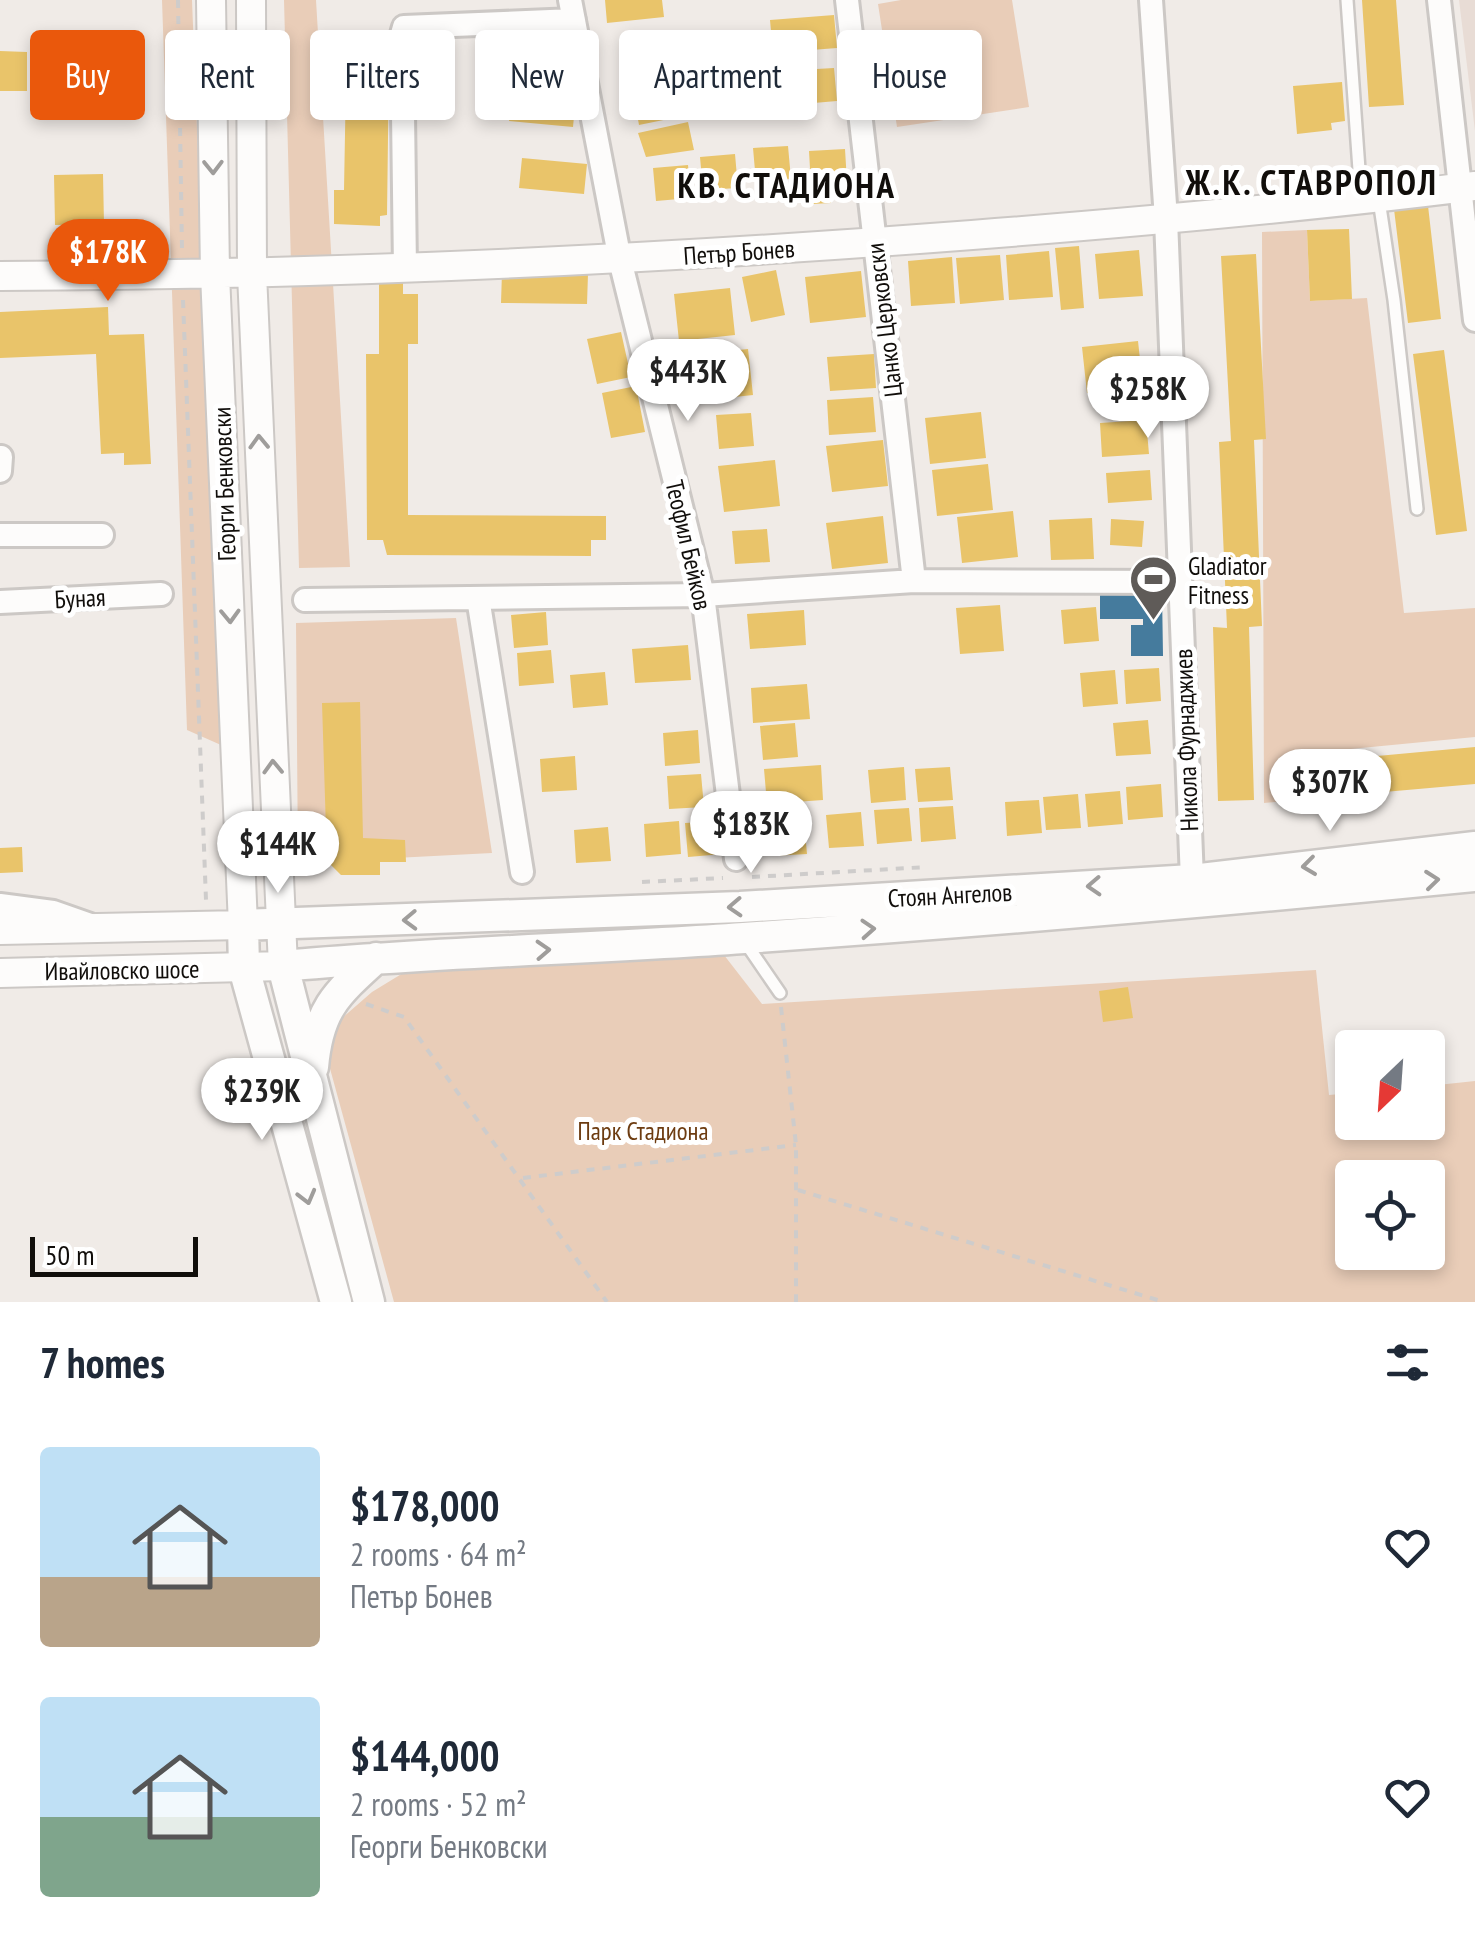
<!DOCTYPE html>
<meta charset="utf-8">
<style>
body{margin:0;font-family:"PT Sans Narrow",sans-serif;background:#f6f6f7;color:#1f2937;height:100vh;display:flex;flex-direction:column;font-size:38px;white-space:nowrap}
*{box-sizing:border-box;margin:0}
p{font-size:32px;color:#747a83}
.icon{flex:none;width:55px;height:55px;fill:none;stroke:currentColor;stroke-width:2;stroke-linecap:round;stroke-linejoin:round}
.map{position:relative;height:1302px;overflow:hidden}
.details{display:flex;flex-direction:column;background:#fff;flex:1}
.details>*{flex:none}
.guide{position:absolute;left:30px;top:30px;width:1415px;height:90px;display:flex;gap:20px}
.needle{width:65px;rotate:205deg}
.controls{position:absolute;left:1335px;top:1030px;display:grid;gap:20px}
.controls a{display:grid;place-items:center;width:110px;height:110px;border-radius:10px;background:#fff;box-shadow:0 5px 15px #0003;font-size:50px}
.scale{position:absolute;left:30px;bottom:25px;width:168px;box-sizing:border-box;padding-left:10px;border:5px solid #110e0b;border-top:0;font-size:28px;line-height:35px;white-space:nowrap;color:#110e0b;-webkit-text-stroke:8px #fff;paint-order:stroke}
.price{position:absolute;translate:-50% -85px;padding:0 22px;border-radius:35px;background:#fff;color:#222;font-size:32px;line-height:65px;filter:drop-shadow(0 2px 5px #0008)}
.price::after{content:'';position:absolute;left:50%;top:60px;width:30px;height:22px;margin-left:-15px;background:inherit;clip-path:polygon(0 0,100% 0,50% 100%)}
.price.selected{background:#ea580c;color:#fff}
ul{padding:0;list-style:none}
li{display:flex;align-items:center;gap:30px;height:250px;padding:0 40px}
li span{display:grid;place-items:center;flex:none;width:280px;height:200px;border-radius:10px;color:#555}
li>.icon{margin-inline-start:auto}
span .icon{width:120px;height:120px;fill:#fffc;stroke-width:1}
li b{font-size:42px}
h2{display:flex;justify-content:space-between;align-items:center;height:120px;padding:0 40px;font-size:42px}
.tag{padding:0 35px;border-radius:10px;background:#fff;box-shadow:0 5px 15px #0003;font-size:35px;line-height:90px}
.tag.selected{background:#ea580c;color:#fff}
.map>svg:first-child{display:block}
.built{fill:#e8dcd5}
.green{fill:#e9cdb8;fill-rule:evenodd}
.homes{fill:#e9c46a}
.public{fill:#457b9d}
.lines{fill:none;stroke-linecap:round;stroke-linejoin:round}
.service-casing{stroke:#ccc8c5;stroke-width:16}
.minor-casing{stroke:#ccc8c5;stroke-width:28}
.tertiary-casing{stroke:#ccc8c5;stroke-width:32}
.secondary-casing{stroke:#ccc8c5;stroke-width:35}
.path{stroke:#cecccb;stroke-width:4;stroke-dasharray:8 8;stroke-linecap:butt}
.service{stroke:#fdfcfb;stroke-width:11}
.minor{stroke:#fdfcfb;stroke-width:22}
.tertiary{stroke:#fdfcfb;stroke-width:28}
.secondary{stroke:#fdfcfb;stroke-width:30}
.oneway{stroke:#9f9d9b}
.labels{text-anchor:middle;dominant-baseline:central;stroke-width:10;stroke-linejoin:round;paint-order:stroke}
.street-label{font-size:25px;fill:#110e0b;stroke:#fff}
.poi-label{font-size:25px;fill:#110e0b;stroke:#fff;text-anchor:start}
.park-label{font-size:25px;fill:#6d3c11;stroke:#fff}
.district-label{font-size:35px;font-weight:bold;letter-spacing:2.5px;fill:#110e0b;stroke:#fff}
</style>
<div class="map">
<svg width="1475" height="1302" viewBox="0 0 1475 1302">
<rect width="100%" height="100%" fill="#f0ebe7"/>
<!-- built -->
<path class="built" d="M1459,0H1475V131Z"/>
<!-- green -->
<path class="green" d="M162,0H192L221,745L187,730Z
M284,0H316L350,567L299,568Z
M901,0H1012L1029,107L897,127L878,4Z
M1307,230L1310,301L1367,298L1404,613L1475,608V737L1309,753L1312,798L1264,803L1262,232Z
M456,618L492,853L298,863L296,623Z
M724,955L762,1004L1316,970L1329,1095L1352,1093V1122H1428V1086L1475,1081V1302H394L326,1054L341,1019L372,992L408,970ZM1352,1178H1428V1252H1352Z"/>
<!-- homes -->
<path class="homes" d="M605,0H662L664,17L607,23Z
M1362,0H1396L1404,105L1369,107Z
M834,15L837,48L773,53L770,20Z
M504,31L568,37L566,68L501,61Z
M659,40L662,73L627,76L624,43Z
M334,45L380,46V59H389L387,215L380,216V226L334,224V190H344L346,78H333Z
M0,51L27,52V91H0Z
M834,68L837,101L802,104L799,70Z
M1342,82L1345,121L1331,123L1332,130L1297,134L1293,86Z
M682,88L688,115L639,125L634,98Z
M511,90L576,96L573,127L509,121Z
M688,122L694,150L646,157L638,133Z
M788,146L791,179L756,182L753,148Z
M845,149L847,182L830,183L831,203L812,204L809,151Z
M735,154L738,188L703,190L700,157Z
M522,158L587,164L584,194L519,188Z
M688,165L691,198L656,201L653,168Z
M103,174L104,224L55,225L54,175Z
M1427,197L1441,319L1408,323L1393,201Z
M1349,229L1352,299L1310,301L1307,230Z
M1079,246L1084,308L1061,310L1055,248Z
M1139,250L1143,296L1099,299L1095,254Z
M1049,251L1053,297L1009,300L1006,255Z
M1256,254L1266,439L1254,440L1262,626L1249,627L1254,800L1218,801L1213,627L1227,628L1219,442L1231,441L1221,256Z
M1000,255L1004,300L960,304L956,258Z
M952,257L955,303L911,306L908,261Z
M776,270L785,315L751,322L742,277Z
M861,271L866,317L810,323L805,277Z
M502,272L588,274L587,304L501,303Z
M379,282H403V294H418V344H408V515L606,516V540H591V556L387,555L383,540H367L366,354H379Z
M730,288L735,335L679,341L674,294Z
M108,307L109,335L144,334L151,464L124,465V453L101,454L96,354L0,358V312Z
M621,332L631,377L597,384L587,339Z
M1138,341L1143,387L1087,393L1082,347Z
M748,349L753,395L697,401L691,355Z
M1444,350L1467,531L1436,535L1413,354Z
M874,354L876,388L830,391L827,357Z
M636,386L645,432L611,438L602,393Z
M873,397L876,432L829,435L827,400Z
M981,412L986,458L930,464L925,418Z
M751,413L754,446L719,449L716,415Z
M1146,420L1149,454L1102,457L1100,423Z
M883,440L888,486L832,492L826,446Z
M775,460L780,506L724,512L718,466Z
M988,464L993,510L937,516L932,470Z
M1150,470L1152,500L1108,503L1106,473Z
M1013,511L1018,557L962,563L957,517Z
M883,516L888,563L832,569L826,523Z
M1092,518L1094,559L1051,560L1049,520Z
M1111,519L1144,521L1142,547L1110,545Z
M767,529L770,562L735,564L732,531Z
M1000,605L1004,651L960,654L956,608Z
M1096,607L1099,641L1064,644L1061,610Z
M804,610L806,645L750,649L747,614Z
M546,612L548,645L514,648L511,615Z
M688,645L691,680L635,683L632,649Z
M551,650L554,683L519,686L517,653Z
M1159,668L1161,701L1126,704L1124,670Z
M1115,670L1118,704L1083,707L1080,673Z
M605,672L608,705L573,708L570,675Z
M807,684L810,719L753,723L751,688Z
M360,702L363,838L405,840L406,862H380V875H341L327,861L322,703Z
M1148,720L1151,754L1116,756L1113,723Z
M795,723L798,757L763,760L760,726Z
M698,730L700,763L665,766L663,733Z
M1475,747V784L1316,798L1312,762Z
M575,756L577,790L542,792L540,759Z
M821,765L823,800L767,804L764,769Z
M904,767L906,800L871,803L868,770Z
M950,767L953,800L918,802L915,769Z
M701,774L704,807L669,809L667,776Z
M1161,784L1163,817L1128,820L1126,787Z
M1120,791L1123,824L1088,827L1085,794Z
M1078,794L1081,828L1046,830L1043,797Z
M1039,800L1042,833L1007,836L1005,802Z
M953,806L956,839L921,842L919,808Z
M909,808L912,841L877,844L874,810Z
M861,812L864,846L829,848L826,815Z
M804,820L807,854L772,856L770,823Z
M679,821L681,854L646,857L644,824Z
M720,821L723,854L688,857L685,823Z
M608,827L611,861L576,863L574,830Z
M22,847L23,872L0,873V848Z
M1128,987L1133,1018L1103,1022L1099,991Z"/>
<!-- public -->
<path class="public" d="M1100,592H1162L1163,656H1131V625H1143V619H1100Z"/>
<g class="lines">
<defs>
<path id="service" d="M1347,0L1361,198
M1379,200L1394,300L1417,509
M745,942L780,993"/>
<path id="minor" d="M570,0L620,260L703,595L736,859
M847,0L914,581
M1151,0L1166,219L1192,880
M1439,0L1475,320
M405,269L402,34L404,27L574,20
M0,471L1,457
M0,535H102
M478,598L522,872
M305,600L703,595L914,581L1180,582
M0,602L161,594
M0,905L53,912L90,925"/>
<path id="tertiary" d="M0,276C325,275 648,260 972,235C1140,222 1308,207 1475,186
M0,930L243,925L215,274L211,0
M0,973L283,966L252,274L251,0"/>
<path id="secondary" d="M313,1067C318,1010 335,995 376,958
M336,1302L244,968L243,925L740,907L1192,880L1475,847
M369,1302L283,966C436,952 590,949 744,938C988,921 1231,900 1475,876"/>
</defs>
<!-- service casing -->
<use href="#service" class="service-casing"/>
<!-- minor casing -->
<use href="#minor" class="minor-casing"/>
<!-- tertiary casing -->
<use href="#tertiary" class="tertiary-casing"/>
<!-- secondary casing -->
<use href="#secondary" class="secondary-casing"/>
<!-- path -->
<path class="path" d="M178,0L182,250
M183,300L206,900
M752,877L927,867
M642,882L723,878
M366,1004L404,1017L607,1302
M781,1007L796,1145V1302
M523,1178L796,1145
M798,1190L1164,1302"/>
<!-- service -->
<use href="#service" class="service"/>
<!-- minor -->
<use href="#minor" class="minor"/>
<!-- tertiary -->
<use href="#tertiary" class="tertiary"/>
<!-- secondary -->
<use href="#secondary" class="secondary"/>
</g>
<!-- one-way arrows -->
<defs><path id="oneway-chevron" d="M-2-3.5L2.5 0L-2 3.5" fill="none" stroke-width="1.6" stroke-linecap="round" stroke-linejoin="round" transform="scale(2.5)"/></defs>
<g class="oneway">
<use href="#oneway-chevron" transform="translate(213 167) rotate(89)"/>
<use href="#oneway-chevron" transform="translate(259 442) rotate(-92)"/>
<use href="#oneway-chevron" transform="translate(230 616) rotate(88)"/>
<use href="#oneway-chevron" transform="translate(273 767) rotate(-92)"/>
<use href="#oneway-chevron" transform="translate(1309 866) rotate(173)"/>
<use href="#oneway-chevron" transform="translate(1432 880) rotate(-6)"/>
<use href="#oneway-chevron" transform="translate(1094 886) rotate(177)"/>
<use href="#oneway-chevron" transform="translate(735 907) rotate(177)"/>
<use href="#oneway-chevron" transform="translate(410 920) rotate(178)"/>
<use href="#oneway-chevron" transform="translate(868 929) rotate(-4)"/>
<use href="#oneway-chevron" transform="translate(543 950) rotate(-3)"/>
<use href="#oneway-chevron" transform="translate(307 1197) rotate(75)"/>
</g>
<!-- icons -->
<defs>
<symbol id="stadium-pin" viewBox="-11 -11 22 30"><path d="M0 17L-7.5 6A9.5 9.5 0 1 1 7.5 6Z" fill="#5f5b58" stroke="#fff"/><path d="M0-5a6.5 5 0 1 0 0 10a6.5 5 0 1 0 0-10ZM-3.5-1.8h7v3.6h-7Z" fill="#fff"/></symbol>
</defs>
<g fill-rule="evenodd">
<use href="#stadium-pin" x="1126" y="552" width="55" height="75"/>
</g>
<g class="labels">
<!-- street labels -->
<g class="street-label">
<text transform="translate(739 252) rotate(-4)">Петър Бонев</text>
<text transform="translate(884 320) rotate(-97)">Цанко Церковски</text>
<text transform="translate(224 484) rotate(-92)">Георги Бенковски</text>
<text transform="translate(689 545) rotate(77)">Теофил Бейков</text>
<text transform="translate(80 598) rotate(-3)">Буная</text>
<text transform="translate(1186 740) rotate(-92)">Никола Фурнаджиев</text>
<text transform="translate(950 895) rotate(-3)">Стоян Ангелов</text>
<text transform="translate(122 970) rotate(-1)">Ивайловско шосе</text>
</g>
<!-- poi labels -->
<g class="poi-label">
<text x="1188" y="566">Gladiator<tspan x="1188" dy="29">Fitness</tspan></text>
</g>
<!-- park labels -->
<g class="park-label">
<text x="643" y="1131">Парк Стадиона</text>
</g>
<!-- district labels -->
<g class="district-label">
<text x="1312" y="182">Ж.К. СТАВРОПОЛ</text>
<text x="787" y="185">КВ. СТАДИОНА</text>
</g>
</g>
</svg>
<div class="controls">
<a><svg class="needle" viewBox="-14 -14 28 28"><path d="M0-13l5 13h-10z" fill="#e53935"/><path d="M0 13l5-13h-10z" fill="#747a83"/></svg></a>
<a><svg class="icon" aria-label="locate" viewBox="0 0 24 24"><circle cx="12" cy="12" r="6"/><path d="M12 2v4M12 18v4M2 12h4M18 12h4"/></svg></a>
</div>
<div class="scale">50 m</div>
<b class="price selected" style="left:108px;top:304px">$178K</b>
<b class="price" style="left:688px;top:424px">$443K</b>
<b class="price" style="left:1148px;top:441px">$258K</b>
<b class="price" style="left:1330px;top:834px">$307K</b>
<b class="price" style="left:751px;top:876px">$183K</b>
<b class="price" style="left:278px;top:896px">$144K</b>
<b class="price" style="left:262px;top:1143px">$239K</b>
<div class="guide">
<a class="tag selected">Buy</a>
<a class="tag">Rent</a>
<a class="tag">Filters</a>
<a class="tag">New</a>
<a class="tag">Apartment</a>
<a class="tag">House</a>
</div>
</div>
<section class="details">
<h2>7 homes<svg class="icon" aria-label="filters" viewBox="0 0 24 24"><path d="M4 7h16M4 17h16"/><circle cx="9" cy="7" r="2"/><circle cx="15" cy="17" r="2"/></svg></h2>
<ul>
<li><span style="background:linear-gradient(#bfe0f5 65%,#b9a48a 0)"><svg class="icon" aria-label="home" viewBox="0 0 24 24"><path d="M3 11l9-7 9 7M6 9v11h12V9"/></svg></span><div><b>$178,000</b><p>2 rooms · 64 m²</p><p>Петър Бонев</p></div><svg class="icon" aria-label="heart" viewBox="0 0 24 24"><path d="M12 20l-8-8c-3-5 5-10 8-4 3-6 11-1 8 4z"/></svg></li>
<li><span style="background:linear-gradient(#bfe0f5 60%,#7fa58c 0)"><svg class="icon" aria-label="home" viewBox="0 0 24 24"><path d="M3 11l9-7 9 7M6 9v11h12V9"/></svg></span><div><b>$144,000</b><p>2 rooms · 52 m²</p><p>Георги Бенковски</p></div><svg class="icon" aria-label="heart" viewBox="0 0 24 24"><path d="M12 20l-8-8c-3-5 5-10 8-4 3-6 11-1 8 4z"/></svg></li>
</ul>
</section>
